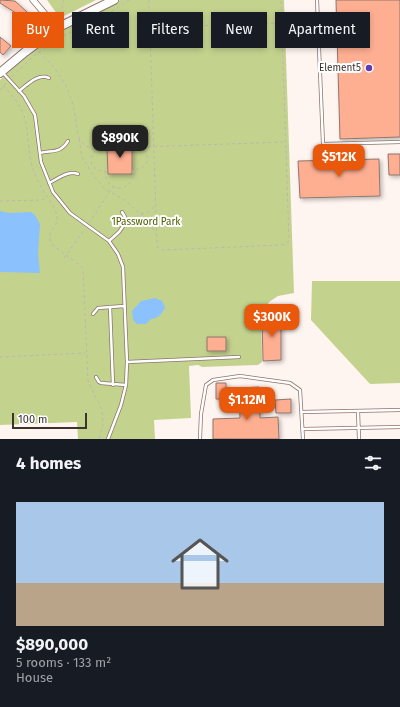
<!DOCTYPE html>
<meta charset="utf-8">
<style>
body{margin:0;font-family:"Fira Sans",sans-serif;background:#242831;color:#f1f3f6;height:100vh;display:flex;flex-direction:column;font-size:15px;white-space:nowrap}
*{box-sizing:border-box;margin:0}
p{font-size:13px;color:#9ea1a6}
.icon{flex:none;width:22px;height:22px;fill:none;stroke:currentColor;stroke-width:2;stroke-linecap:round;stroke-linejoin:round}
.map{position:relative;height:439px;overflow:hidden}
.side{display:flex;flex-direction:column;background:#171b24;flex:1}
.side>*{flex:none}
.guide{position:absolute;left:12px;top:12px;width:376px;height:36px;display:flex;gap:8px}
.scale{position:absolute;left:12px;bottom:10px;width:75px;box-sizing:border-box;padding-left:4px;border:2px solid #3c322e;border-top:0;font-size:11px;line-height:14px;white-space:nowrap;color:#3c322e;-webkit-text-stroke:3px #fff;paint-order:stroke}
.price{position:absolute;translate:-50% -34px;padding:0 9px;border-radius:8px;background:#ea580c;color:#fff;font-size:13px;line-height:26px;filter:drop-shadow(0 1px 2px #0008)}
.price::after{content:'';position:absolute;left:50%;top:24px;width:12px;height:9px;margin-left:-6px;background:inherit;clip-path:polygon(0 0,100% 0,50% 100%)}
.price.on{background:#222;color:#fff}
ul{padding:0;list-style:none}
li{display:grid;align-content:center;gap:8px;height:212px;padding:0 16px}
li+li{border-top:1px solid #363941}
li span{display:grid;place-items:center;height:124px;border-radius:0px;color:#555}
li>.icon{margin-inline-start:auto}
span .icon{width:72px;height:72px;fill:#fffc;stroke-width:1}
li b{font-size:17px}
h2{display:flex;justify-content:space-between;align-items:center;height:48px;padding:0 16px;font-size:17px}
.chip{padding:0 14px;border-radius:0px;background:#171b24;box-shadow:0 2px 6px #0003;font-size:14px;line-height:36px}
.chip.on{background:#ea580c;color:#fff}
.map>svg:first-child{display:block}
.green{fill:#c3d38e}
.water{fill:#8bc1fd}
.building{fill:#feae91;stroke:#8e776f;filter:url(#shadow)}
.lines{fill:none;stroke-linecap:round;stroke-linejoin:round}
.service-casing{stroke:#8b746c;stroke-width:4}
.minor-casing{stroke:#8b746c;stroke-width:7}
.secondary-casing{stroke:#8b746c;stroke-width:10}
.path{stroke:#bfb5b1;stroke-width:1;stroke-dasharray:3 3;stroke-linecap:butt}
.service{stroke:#fff;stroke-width:2.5}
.minor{stroke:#fff;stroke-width:5.5}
.secondary{stroke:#fff;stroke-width:8}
.poi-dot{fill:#613bb3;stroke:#fff;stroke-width:1.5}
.labels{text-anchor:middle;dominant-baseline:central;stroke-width:4;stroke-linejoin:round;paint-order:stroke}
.poi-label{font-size:10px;fill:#3c322e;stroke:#fff;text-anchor:end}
.park-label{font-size:10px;fill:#4e5c00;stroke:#fff}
</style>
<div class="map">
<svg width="400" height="439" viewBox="0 0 400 439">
<defs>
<filter id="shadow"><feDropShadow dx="2" dy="2" stdDeviation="2" flood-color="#0004"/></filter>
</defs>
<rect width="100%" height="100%" fill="#fef4f0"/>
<!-- green -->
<path class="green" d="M47,0H96L60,18Z
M120,0H284L294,293L278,296L269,302L261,315L262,362L258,365L202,367L198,365L189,366L191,418L154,420L155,439H78L77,422L0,425V80C19,62 40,44 63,31C82,20 102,12 120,0Z
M312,281H400V383L370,384L311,320Z"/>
<!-- water -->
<path class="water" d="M0,211L9,213L31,212L35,215L40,224L38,254L40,273L0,272Z
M155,298L162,301L165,307C162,314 159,318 151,319L146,324H137L133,320L132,311L141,301Z"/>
<!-- building -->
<path class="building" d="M0,0L15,1L27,12L37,26L23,39L22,38L26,31L25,30L27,28L21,23L24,20L16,13L0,3Z
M336,0H400V137L340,139Z
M0,37L11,46L3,55L0,52Z
M114,143H124L132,147V174H108L107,147Z
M388,154H400V175H389Z
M379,159L380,196L300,198L298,161Z
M262,316H281V360L263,361Z
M207,337H226V351H207Z
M216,383H226V399H216Z
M259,387L260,418L278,417L279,439H213V419L240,418L239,388Z
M291,399V413H276L275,400Z"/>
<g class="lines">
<defs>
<path id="service" d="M317,0L323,144L400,142
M3,73L24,96L35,115L41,162L53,192L70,213L109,241L118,254L123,267L127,362L126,385L121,405L108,439
M19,91C27,85 38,73 49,78
M40,153C52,150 60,154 68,141
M49,183C58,179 68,170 78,174
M109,241L119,232L126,222L125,217L122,212
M110,307L113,385
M93,314L98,308L124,306
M127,362L239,357
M96,377L99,382L101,383L126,385
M358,411L359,439
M302,412L400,410
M303,429L400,427
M200,439L201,414L206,385L213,380L240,376L290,383L300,390L303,439"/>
<path id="minor" d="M33,0L57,28"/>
<path id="secondary" d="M0,73L25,52L57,28L114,0"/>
</defs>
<!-- service casing -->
<use href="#service" class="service-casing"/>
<!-- minor casing -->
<use href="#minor" class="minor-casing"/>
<!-- secondary casing -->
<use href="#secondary" class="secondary-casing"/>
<!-- path -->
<path class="path" d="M149,0L157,245L158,248L163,250L282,245L285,244L289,241L281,0
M59,20L64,0
M151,27L282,23
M39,52C56,67 70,88 74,110C76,118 76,129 79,137C80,143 87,147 92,149C102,152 106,144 112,143C117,142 123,142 128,142L133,146L142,147L285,142
M12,77C28,60 46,45 67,34C88,23 110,14 129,0
M3,86C11,94 18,102 23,113C28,125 27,137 29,149C30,160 33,171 38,181C42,191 56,208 57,216C59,229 42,232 54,246L81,266L83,269L88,381L102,410L103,424L99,439
M0,90L7,82
M79,139L82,157L93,175L105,189L126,201L140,214L148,212L155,206
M95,150L91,158C91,168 97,171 105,171C106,195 135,193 133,170L142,168L147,162V153L142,148
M0,201L42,200L46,197
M141,214L147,220L156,234
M89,223L113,187
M64,258L85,229
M0,357L85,353"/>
<!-- service -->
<use href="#service" class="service"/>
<!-- minor -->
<use href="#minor" class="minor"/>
<!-- secondary -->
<use href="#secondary" class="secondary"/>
</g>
<!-- markers -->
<circle class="poi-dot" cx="369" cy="68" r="4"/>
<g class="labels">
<!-- poi labels -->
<g class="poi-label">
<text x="361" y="68">Element5</text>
</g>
<!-- park labels -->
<g class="park-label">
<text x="146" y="222">1Password Park</text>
</g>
</g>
</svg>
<div class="scale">100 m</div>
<b class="price on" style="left:120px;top:159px">$890K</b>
<b class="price" style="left:339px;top:178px">$512K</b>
<b class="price" style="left:272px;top:338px">$300K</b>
<b class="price" style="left:247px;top:421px">$1.12M</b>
<div class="guide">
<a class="chip on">Buy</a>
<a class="chip">Rent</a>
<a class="chip">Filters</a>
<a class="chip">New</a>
<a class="chip">Apartment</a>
</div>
</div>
<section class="side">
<h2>4 homes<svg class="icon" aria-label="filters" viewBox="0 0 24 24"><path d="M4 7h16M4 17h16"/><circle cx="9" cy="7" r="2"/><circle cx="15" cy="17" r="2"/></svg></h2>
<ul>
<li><span style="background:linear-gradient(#a9c7e8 65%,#b9a48a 0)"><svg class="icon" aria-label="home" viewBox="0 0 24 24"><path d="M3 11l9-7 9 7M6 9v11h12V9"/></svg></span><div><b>$890,000</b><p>5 rooms · 133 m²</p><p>House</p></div></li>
</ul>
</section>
